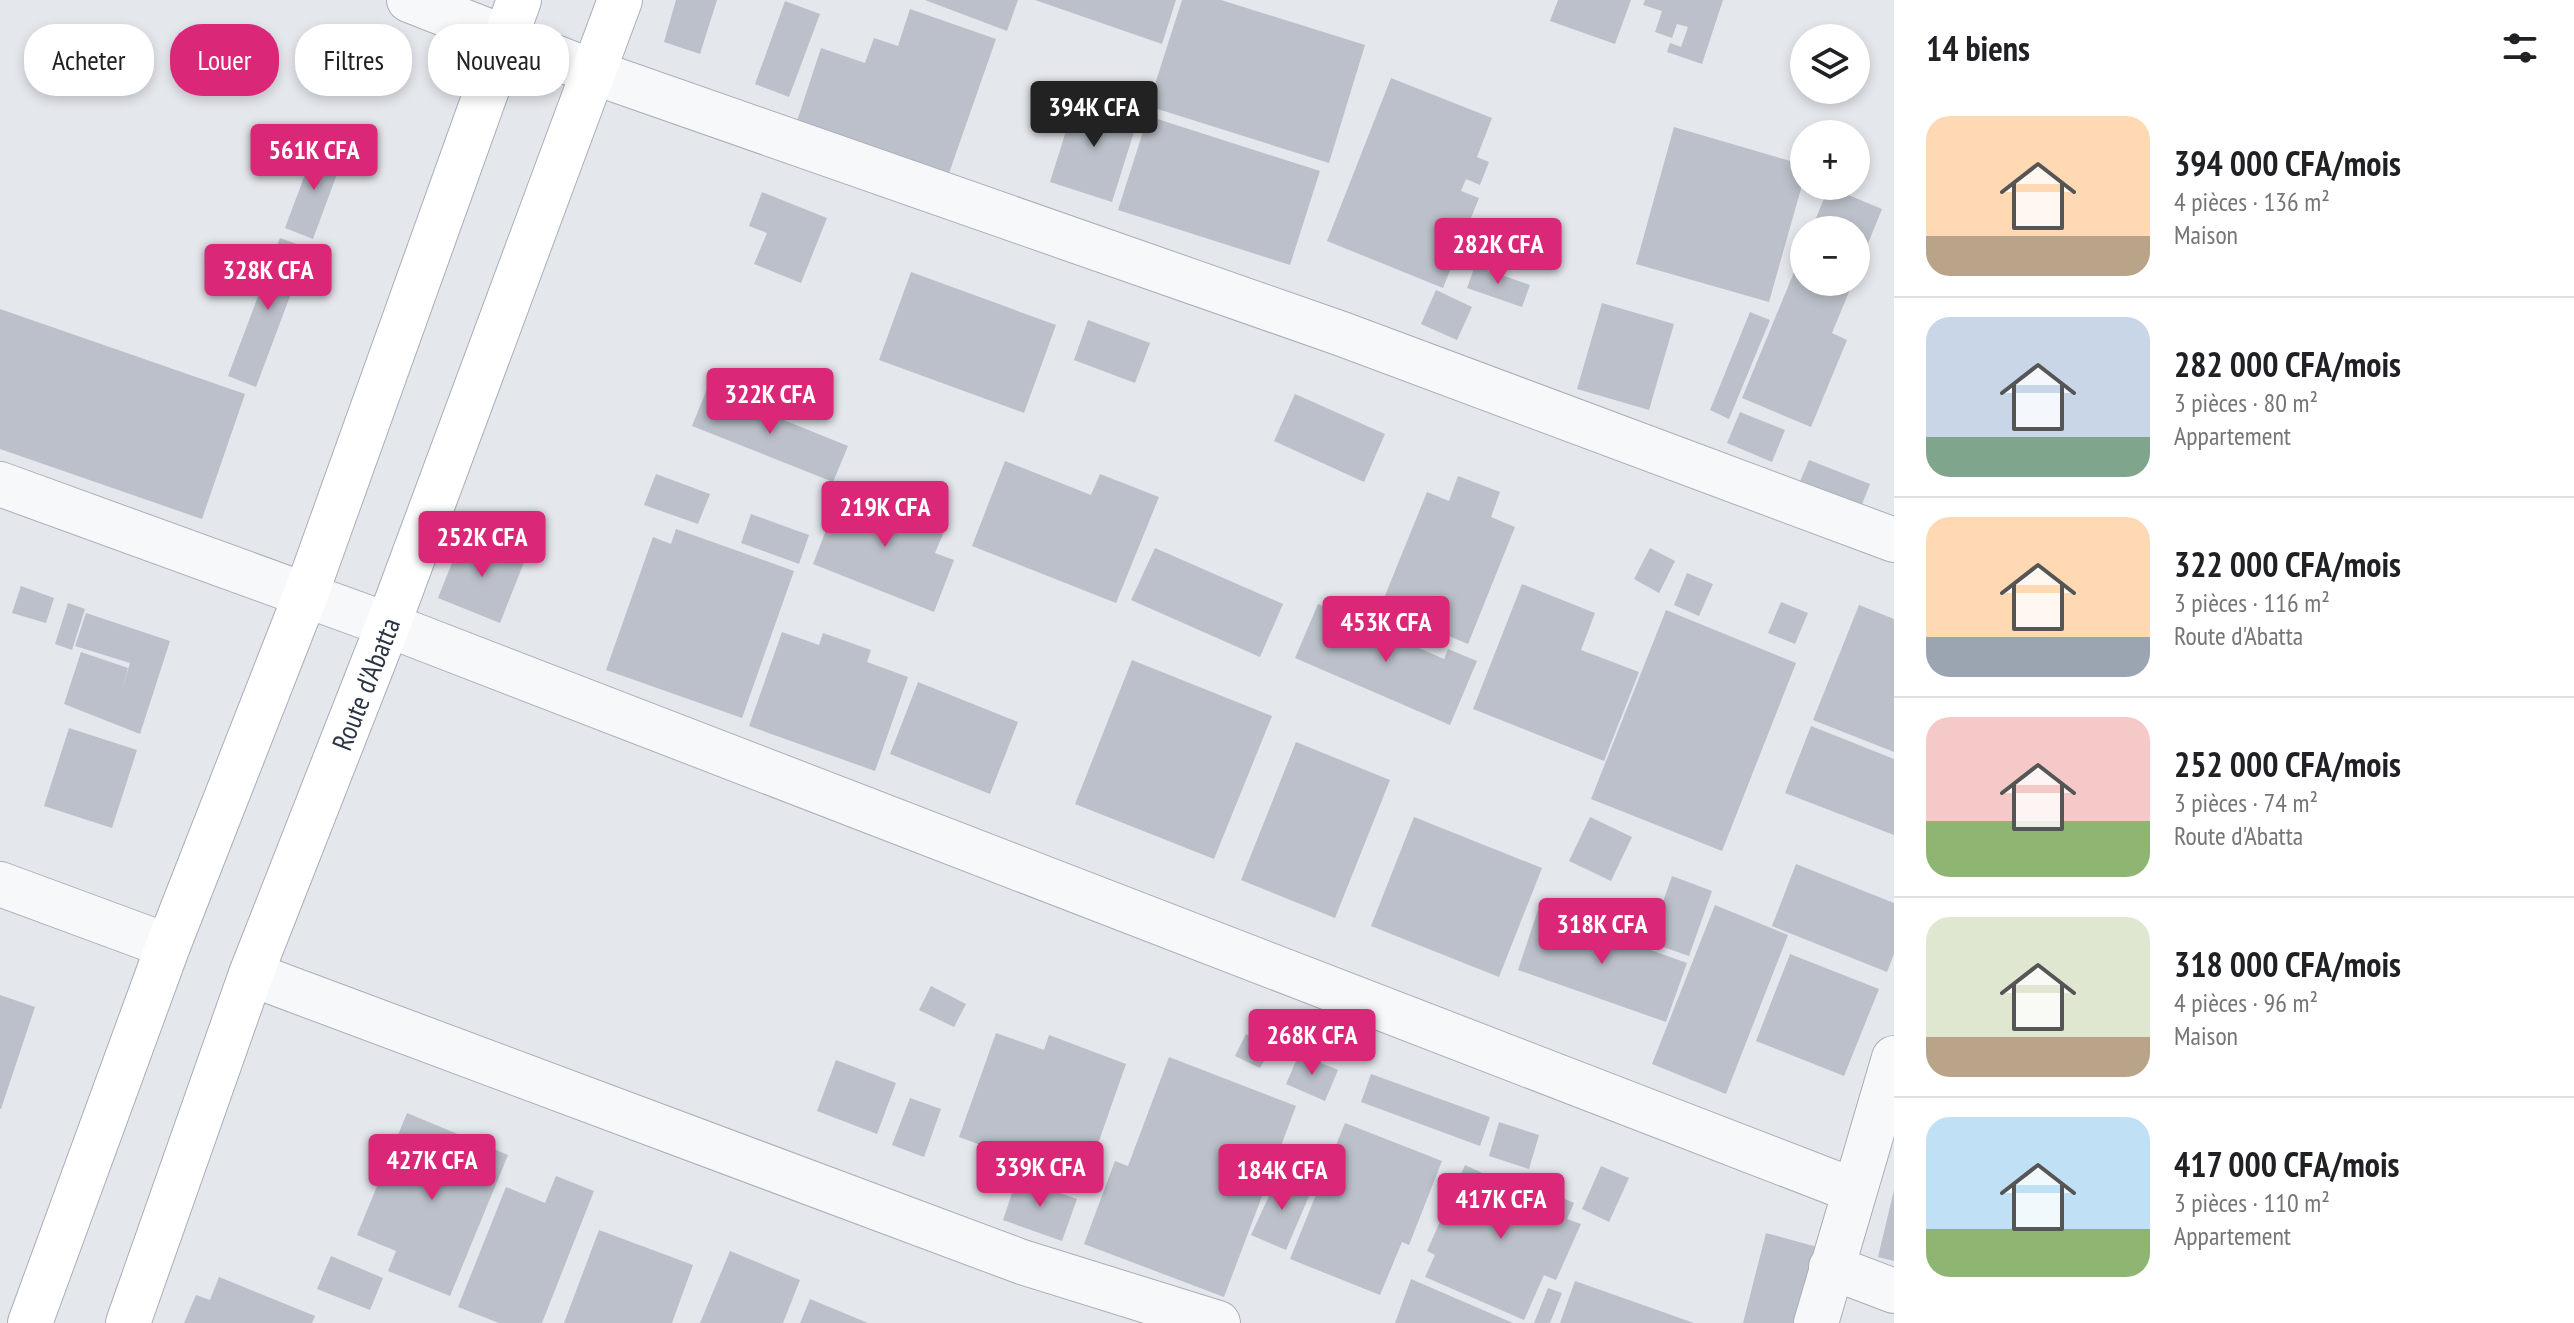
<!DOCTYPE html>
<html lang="fr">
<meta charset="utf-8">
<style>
body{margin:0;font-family:"PT Sans Narrow",sans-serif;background:#f2f2f2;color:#202124;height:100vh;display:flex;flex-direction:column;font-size:30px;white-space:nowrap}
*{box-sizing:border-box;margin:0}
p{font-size:26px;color:#757577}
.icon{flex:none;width:44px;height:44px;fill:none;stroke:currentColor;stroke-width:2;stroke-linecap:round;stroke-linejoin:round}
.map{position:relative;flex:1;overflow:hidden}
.side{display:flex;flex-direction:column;background:#fff;width:680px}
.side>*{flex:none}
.hud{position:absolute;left:24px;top:24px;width:760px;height:72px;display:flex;gap:16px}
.buttons{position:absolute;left:1790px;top:24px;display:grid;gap:16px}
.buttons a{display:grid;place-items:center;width:80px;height:80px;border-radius:50%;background:#fff;box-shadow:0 4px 12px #0003;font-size:40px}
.price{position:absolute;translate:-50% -68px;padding:0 18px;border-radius:8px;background:#db2777;color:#fff;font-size:26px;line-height:52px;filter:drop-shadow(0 2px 4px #0008)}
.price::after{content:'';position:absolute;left:50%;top:48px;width:24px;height:18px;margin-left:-12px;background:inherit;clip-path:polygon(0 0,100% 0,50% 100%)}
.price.selected{background:#222;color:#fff}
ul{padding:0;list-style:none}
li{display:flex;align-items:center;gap:24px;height:200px;padding:0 32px}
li+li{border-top:2px solid #e0e0e0}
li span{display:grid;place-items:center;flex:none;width:224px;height:160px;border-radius:24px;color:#555}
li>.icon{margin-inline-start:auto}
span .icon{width:96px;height:96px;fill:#fffc;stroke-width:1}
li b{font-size:34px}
h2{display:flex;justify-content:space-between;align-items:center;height:96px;padding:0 32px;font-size:34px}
.chip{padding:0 28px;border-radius:32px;background:#fff;box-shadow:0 4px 12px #0003;font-size:28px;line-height:72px}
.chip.selected{background:#db2777;color:#fff}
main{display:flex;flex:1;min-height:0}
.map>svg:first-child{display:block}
.building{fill:#bbc0ca}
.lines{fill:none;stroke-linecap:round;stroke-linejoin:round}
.street-casing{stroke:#a9aeb7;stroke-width:46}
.secondary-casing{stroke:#a9aeb7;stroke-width:46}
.street{stroke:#f7f8fa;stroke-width:44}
.secondary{stroke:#fff;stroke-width:44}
.labels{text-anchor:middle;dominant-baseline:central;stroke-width:6;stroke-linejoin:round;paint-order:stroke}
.street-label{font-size:28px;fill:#2b3445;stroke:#f4f6f9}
</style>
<main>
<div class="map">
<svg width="1894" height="1323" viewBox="0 0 1894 1323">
<rect width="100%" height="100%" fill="#e4e7ec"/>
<!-- building -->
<path class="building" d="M676,0H717L700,54L664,42Z
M925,0H1018L1007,31Z
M1035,0H1176L1162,44Z
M1182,0H1221L1365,45L1329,163L1148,106Z
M1558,0H1631L1615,44L1550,21Z
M1645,0H1723L1702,64L1667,52L1670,43L1681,47L1688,27L1677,24L1672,38L1655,32L1662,11L1643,5Z
M785,1L820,14L789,97L755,84Z
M910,9L996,39L948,176L796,124L821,48L865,63L874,38L898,46Z
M1391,78L1492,118L1477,157L1489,162L1480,185L1466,179L1461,191L1479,198L1443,288L1327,241Z
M1077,96L1139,116L1112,202L1050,182Z
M1148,116L1320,171L1290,265L1118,210Z
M1674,127L1804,165V178L1769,302L1636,264Z
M316,145L344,155L313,239L285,228Z
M1829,187L1882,209L1856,273V230H1811Z
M762,192L827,218L801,283L754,264L767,233L749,226Z
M280,238L308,248L256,387L228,376Z
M1804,248V282H1853L1832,333L1847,340L1811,427L1742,398Z
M1475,266L1530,285L1522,307L1467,288Z
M911,272L1056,325L1024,413L879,360Z
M1436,290L1472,307L1457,340L1421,324Z
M1602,303L1674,324L1649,410L1577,389Z
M0,309L245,394L202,519L0,449Z
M1750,312L1770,320L1729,419L1710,410Z
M1088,320L1150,343L1135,383L1074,360Z
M707,389L848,446L833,482L692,426Z
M1295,394L1385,434L1364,482L1274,441Z
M1740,412L1785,430L1772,462L1727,443Z
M1809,460L1870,484L1861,507L1799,484Z
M1005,461L1091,495L1100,474L1159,497L1116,603L972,546Z
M656,474L710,494L698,524L644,505Z
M1458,476L1500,492L1491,517L1515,527L1468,644L1380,608L1427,492L1449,501Z
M843,486L946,527L935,553L954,560L934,612L813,564Z
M751,514L809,535L799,564L741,543Z
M676,529L794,571L742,718L606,670L653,537L671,544Z
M463,535L525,560L500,623L438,598Z
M1155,548L1283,604L1260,657L1131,600Z
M1650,548L1675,561L1659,593L1634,579Z
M1687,573L1713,584L1699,616L1674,605Z
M1522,584L1595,613L1581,650L1639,672L1604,761L1473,709Z
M21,586L54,598L46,623L12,613Z
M1781,602L1808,613L1795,644L1768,633Z
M68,603L85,609L72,650L55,644Z
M1318,604L1444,659L1448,649L1477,661L1450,725L1295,658Z
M1859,605L1894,619V752L1813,720Z
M1666,610L1796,663L1722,851L1591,799Z
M86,613L170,641L140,734L64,704L81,652L128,668L121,692L130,663L75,646Z
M782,632L819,645L823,633L871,650L867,662L908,677L875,771L749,726Z
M1132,660L1272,716L1214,859L1075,804Z
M918,682L1018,722L990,794L890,754Z
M1811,726L1894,759V835L1785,793Z
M69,728L137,750L112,828L44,806Z
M1296,742L1390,780L1335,918L1241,880Z
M1414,817L1542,868L1499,977L1371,926Z
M1590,817L1632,837L1611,881L1569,861Z
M1796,864L1894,903V954L1887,972L1772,926Z
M1672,876L1712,891L1689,956L1649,942Z
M1715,905L1788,935L1726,1094L1652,1064Z
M1538,910L1687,963L1666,1022L1518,970Z
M1790,954L1879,989L1844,1076L1756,1041Z
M931,986L966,1004L954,1027L919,1010Z
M0,995L35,1007L1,1109H0Z
M996,1033L1044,1050L1049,1035L1126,1064L1087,1175L1018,1151L1016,1158L959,1137Z
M1246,1034L1271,1048L1260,1068L1235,1056Z
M1299,1054L1338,1070L1325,1101L1286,1084Z
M1169,1057L1296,1106L1224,1297L1084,1244L1115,1161L1128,1166Z
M836,1060L896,1083L877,1134L817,1111Z
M1371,1074L1490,1117L1480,1146L1361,1102Z
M910,1098L941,1109L924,1157L892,1145Z
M407,1113L508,1155L450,1296L388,1271L396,1251L357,1235Z
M1499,1122L1539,1135L1529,1169L1489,1156Z
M1345,1123L1442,1161L1409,1245L1402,1242L1380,1295L1290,1259Z
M1465,1165L1502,1182L1505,1173L1574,1203L1567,1219L1581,1224L1556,1280L1544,1275L1524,1320L1425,1277L1435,1255L1427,1251Z
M1601,1166L1629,1178L1609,1222L1582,1209Z
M1279,1174L1312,1189L1286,1250L1251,1235Z
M556,1176L594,1191L542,1323H499L458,1307L506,1187L545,1203Z
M1017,1178L1077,1199L1062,1241L1003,1220Z
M1894,1190V1261L1878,1257Z
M599,1230L693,1265L672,1323H564Z
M1766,1233L1821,1248L1803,1323H1743Z
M730,1251L800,1280L783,1323H700Z
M331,1256L383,1278L370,1310L317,1289Z
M219,1277L315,1316L312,1323H184L196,1295L210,1300Z
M1411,1279L1513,1323H1395Z
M1575,1281L1694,1323H1560Z
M1548,1288L1562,1293L1550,1323H1534Z
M810,1299L868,1323H800Z"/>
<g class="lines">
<defs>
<path id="street" d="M409,0L593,72L1342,334L1894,540
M0,484L388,625L1855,1191
M0,884L168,946
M251,974L1022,1262L1218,1323
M1831,1267L1894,1291
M1816,1323L1894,1058"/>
<g id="secondary">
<path d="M30,1323L168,946L306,594L519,0"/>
<path id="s1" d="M128,1323L251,974L388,625L620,0"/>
</g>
</defs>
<!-- street casing -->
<use href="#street" class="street-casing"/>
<!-- secondary casing -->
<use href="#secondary" class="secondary-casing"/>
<!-- street -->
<use href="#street" class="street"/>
<!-- secondary -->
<use href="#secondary" class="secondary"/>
</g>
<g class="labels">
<!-- street labels -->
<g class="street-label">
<text stroke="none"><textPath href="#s1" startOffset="682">Route d'Abatta</textPath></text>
</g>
</g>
</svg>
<div class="buttons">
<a><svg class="icon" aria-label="layers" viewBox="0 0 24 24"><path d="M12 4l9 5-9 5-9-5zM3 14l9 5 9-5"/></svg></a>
<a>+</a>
<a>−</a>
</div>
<b class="price selected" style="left:1094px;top:149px">394K CFA</b>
<b class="price" style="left:314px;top:192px">561K CFA</b>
<b class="price" style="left:1498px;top:286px">282K CFA</b>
<b class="price" style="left:268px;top:312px">328K CFA</b>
<b class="price" style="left:770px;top:436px">322K CFA</b>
<b class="price" style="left:885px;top:549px">219K CFA</b>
<b class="price" style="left:482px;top:579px">252K CFA</b>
<b class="price" style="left:1386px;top:664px">453K CFA</b>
<b class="price" style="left:1602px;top:966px">318K CFA</b>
<b class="price" style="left:1312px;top:1077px">268K CFA</b>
<b class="price" style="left:432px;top:1202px">427K CFA</b>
<b class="price" style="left:1040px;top:1209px">339K CFA</b>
<b class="price" style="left:1282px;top:1212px">184K CFA</b>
<b class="price" style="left:1501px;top:1241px">417K CFA</b>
<div class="hud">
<a class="chip">Acheter</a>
<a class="chip selected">Louer</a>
<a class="chip">Filtres</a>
<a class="chip">Nouveau</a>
</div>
</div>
<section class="side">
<h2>14 biens<svg class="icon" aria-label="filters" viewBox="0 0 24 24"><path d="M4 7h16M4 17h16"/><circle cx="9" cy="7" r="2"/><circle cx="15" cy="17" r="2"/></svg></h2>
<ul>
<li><span style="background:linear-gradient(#ffd9b3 75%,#b9a48a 0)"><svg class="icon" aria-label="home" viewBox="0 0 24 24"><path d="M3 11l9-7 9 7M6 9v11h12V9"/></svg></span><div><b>394 000 CFA/mois</b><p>4 pièces · 136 m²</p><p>Maison</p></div></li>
<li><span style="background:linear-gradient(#c9d6e8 75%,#7fa58c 0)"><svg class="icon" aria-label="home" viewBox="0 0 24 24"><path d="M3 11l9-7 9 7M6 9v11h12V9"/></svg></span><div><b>282 000 CFA/mois</b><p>3 pièces · 80 m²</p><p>Appartement</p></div></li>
<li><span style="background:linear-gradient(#ffd9b3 75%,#9aa5b1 0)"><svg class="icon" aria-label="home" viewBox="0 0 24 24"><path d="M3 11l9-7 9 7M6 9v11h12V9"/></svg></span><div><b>322 000 CFA/mois</b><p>3 pièces · 116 m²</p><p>Route d'Abatta</p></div></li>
<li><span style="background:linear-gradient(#f6c9c9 65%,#8fb573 0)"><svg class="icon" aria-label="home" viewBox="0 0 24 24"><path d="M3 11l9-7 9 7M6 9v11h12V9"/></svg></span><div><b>252 000 CFA/mois</b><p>3 pièces · 74 m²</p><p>Route d'Abatta</p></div></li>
<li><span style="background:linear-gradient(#dfe7d0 75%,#b9a48a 0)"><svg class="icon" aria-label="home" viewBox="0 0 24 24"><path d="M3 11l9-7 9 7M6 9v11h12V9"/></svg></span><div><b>318 000 CFA/mois</b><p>4 pièces · 96 m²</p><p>Maison</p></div></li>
<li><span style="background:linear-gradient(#bfe0f5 70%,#8fb573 0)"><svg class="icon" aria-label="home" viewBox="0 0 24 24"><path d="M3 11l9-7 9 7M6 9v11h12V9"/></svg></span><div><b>417 000 CFA/mois</b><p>3 pièces · 110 m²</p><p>Appartement</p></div></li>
</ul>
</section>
</main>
